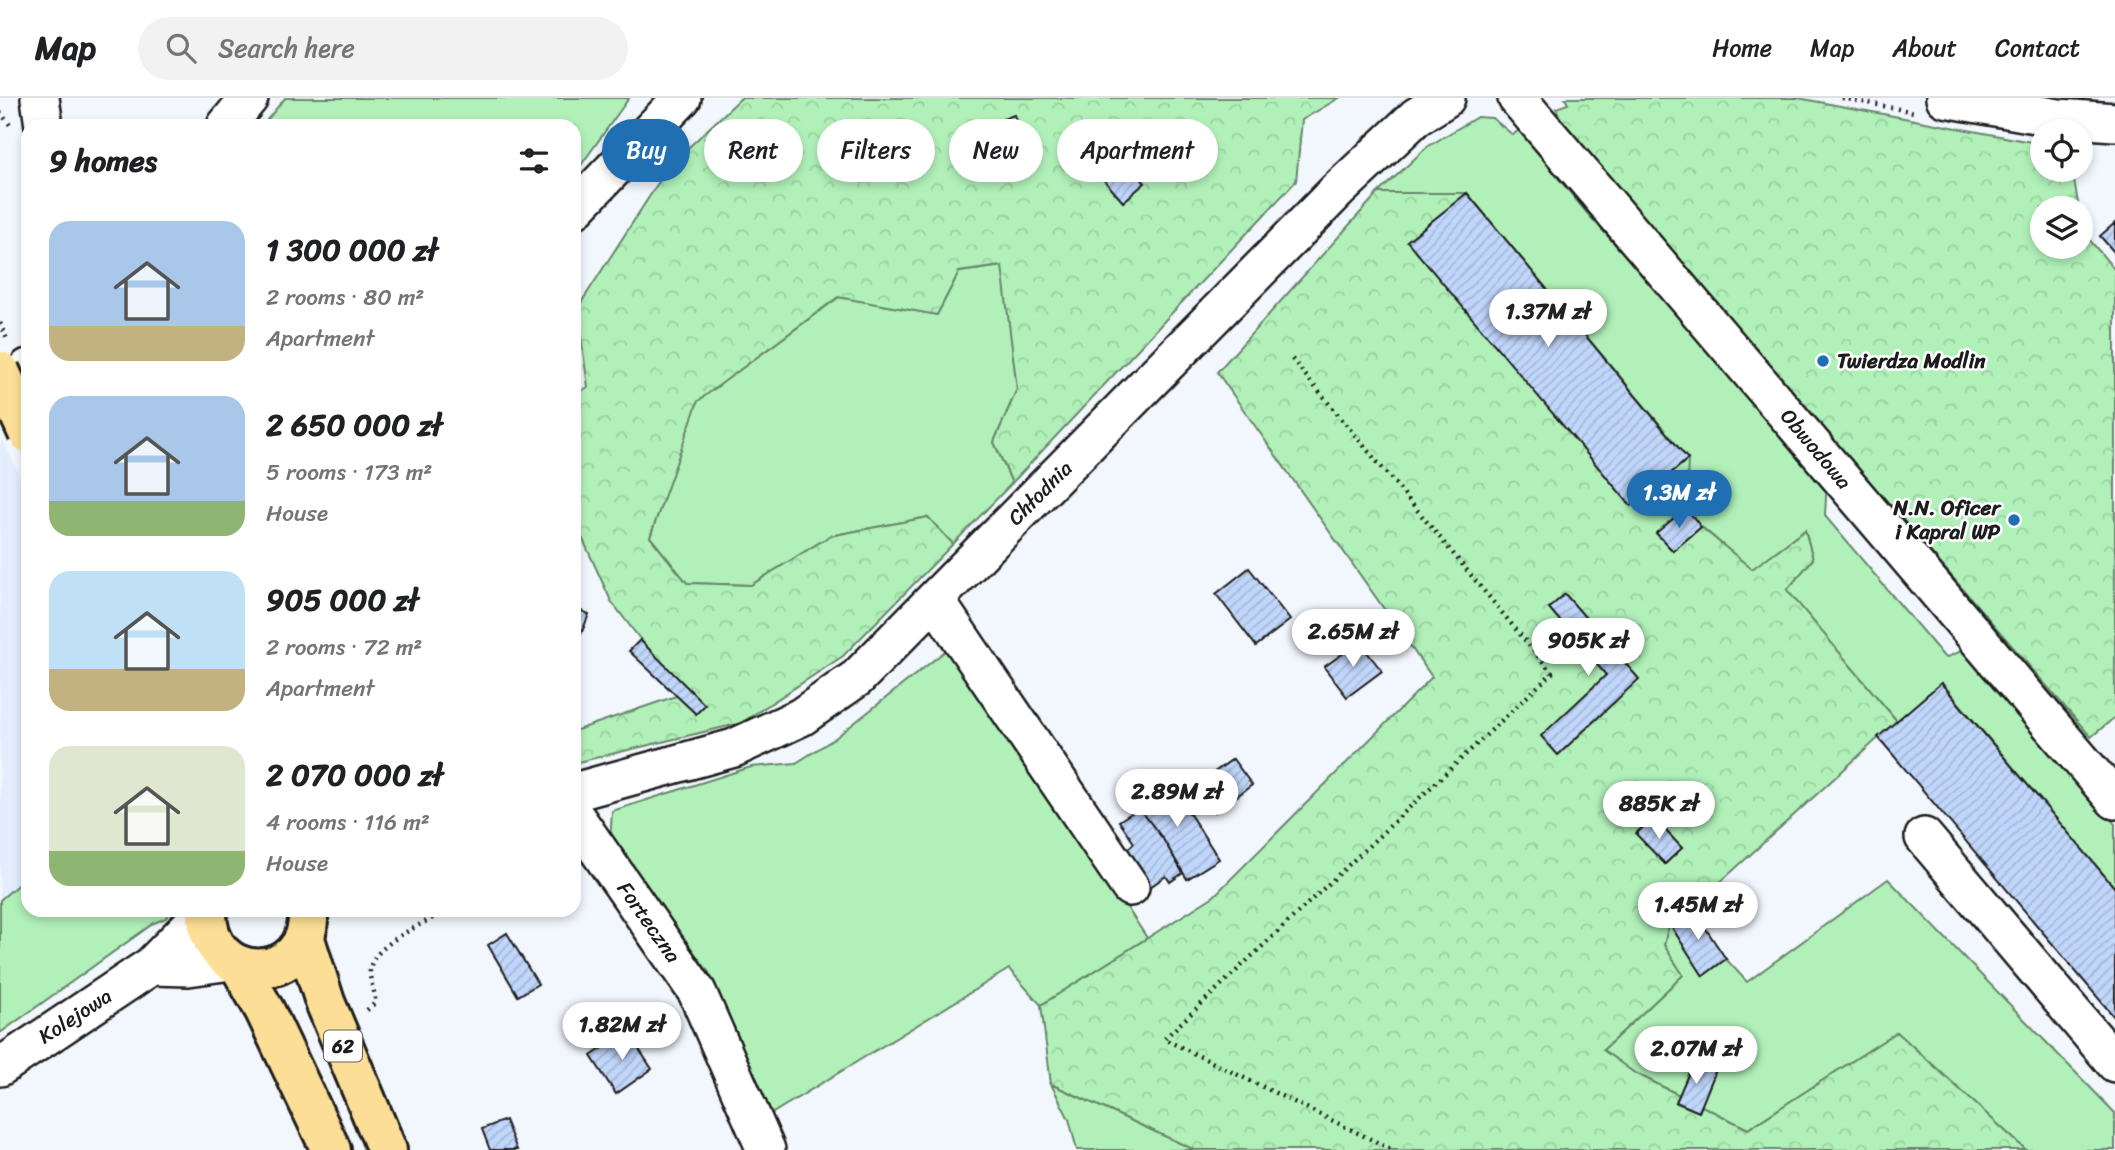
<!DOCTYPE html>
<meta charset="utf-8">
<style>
body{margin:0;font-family:Sriracha,sans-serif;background:#f2f2f2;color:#202124;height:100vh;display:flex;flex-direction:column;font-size:26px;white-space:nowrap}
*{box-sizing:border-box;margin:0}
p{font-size:23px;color:#757577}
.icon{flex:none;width:38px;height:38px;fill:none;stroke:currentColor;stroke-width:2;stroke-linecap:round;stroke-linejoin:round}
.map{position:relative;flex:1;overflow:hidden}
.sheet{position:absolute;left:21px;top:21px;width:560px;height:798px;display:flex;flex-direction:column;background:#fff;border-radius:21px;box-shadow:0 4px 10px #0003}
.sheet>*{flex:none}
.guide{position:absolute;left:602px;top:21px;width:665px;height:63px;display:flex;gap:14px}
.tools{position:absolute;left:2030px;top:21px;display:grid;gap:14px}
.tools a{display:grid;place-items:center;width:63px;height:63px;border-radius:50%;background:#fff;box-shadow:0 4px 10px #0003;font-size:35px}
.price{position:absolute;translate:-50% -60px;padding:0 16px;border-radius:24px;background:#fff;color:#222;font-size:23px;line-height:46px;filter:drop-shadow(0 2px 4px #0008)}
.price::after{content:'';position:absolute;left:50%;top:42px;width:21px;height:16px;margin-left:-10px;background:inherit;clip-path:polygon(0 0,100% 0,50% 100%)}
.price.selected{background:#1f6fb2;color:#fff}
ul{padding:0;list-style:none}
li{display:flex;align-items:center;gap:21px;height:175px;padding:0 28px}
li span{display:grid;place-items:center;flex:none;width:196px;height:140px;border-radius:21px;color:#555}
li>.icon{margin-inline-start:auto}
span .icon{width:84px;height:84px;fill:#fffc;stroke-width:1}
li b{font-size:30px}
h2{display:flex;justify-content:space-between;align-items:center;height:84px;padding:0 28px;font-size:30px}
.pill{padding:0 24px;border-radius:32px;background:#fff;box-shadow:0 4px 10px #0003;font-size:24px;line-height:63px}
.pill.selected{background:#1f6fb2;color:#fff}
header{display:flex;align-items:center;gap:42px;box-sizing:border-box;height:98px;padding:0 35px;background:#fff;border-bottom:2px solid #e0e0e0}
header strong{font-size:33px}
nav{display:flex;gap:38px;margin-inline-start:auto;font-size:24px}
.search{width:490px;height:63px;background:#f2f2f2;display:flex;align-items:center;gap:18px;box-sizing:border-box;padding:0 24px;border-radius:38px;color:#757577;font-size:26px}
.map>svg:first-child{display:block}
.built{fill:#e3edfd}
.green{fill:#b1f1b9;stroke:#66866a;stroke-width:2}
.forest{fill:url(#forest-crowns);stroke:#66866a;stroke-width:2;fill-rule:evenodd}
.building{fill:url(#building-hatch);stroke:#1c1c1c;stroke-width:2}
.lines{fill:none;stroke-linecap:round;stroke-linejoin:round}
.minor-casing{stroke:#1c1c1c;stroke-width:42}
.major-casing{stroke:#1c1c1c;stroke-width:44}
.path{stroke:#1c1c1c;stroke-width:4.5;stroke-dasharray:2 5;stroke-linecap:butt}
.minor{stroke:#fff;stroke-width:37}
.major{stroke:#fcde96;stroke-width:38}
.major-bridge-casing{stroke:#1c1c1c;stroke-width:44;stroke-linecap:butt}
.major-bridge{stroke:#fcde96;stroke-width:38}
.poi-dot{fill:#1f6fb2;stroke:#fff;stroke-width:2.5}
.labels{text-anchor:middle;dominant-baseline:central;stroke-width:5;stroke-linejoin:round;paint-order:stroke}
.shield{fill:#fff;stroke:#606060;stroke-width:2}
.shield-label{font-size:19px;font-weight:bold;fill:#1c1c1c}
.poi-label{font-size:21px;font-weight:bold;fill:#1c1c1c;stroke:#fff;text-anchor:start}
.street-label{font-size:21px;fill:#1c1c1c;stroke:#fff}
</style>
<header>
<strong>Map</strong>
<div class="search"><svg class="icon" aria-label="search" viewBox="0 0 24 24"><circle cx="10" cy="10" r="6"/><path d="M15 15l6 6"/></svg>Search here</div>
<nav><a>Home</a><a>Map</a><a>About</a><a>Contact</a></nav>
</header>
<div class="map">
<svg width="2115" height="1052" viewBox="0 0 2115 1052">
<defs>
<pattern id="forest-crowns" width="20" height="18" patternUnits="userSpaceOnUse" patternTransform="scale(1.75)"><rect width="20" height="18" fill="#b1f1b9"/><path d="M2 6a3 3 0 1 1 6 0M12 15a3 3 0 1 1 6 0" fill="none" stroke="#98ce9e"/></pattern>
<pattern id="building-hatch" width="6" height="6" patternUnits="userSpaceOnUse" patternTransform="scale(1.75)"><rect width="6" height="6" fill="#c0d6fb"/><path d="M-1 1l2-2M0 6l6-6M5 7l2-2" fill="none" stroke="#a4b7d7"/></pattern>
</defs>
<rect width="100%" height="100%" fill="#f2f7fe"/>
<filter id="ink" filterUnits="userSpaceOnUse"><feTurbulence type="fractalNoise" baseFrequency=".0143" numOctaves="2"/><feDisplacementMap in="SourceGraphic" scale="14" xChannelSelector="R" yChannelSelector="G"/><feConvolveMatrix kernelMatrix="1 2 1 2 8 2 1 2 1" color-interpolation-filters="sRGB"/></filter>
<g filter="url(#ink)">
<!-- built -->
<path class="built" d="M3,342L28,396V778L0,802V346Z"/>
<!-- green -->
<path class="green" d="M285,0H629L574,77V28H262Z
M1477,19L1492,20L1513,37L1521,30L1549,69L1586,114L1827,381L1825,418L1945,560L1961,553H1971L2115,726V790L1942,585L1897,623L1786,492L1813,461L1805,432L1752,472L1702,429L1673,453L1656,435L1683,356L1662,329L1467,95H1378L1427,49Z
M1003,168L1017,291L994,344L1012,385L953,446L928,419L830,438L751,487L687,485L650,439L697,303L839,199L937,217L959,174Z
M954,546L1147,840L1041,907L1009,871L771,1016L708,873L610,744L612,713L751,669L796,665L834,641Z
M28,778V812H171L166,820L154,825L0,935V802Z
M1888,781L2115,1015V1052H2026L1897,934L1748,1031L1633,974L1603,952L1683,877L1664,847L1669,825L1703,877L1726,861L1747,884Z
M1051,986L1195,1052H1077L1069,1021Z"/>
<!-- forest -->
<path class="forest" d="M741,0H1339L1302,22L1296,83L1012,385L994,344L1017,291L1002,168L959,174L937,217L838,199L698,303L650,439L687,485L751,487L830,438L928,419L953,446L843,558L741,625L574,665V633L682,596L611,503L574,422V297L588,289L577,211L669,68Z
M1565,0H1798L2042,46V72H2072L2079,110H2042V149H2081V122L2083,134L2115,172V619L2091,639L1565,32L1556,10L1568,6Z
M1378,95H1467L1688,361L1686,410L1657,436L1673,453L1701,429L1752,471L1805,432L1813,461L1787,492L1897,623L1692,810L1669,825L1664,847L1683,877L1603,952L1633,974L1679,997L1676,1005L1699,1014L1702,1008L1748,1031L1897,934L2026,1052H1195L1051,986L1041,907L1214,798L1432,579L1217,274ZM1653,719L1682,750L1665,766L1636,735Z"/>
<!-- building -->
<path class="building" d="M1014,17L1026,51L1012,56L1000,22Z
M1112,46L1145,85L1123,104L1090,66Z
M1467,95L1688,361L1631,408L1407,143Z
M2115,125V155L2100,138Z
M1686,410L1701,429L1673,453L1656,435Z
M1249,470L1290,522L1256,548L1216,496Z
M1565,496L1639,581L1558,657L1541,638L1606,577L1549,510Z
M574,510L589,516L574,554Z
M640,542L705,607L696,616L629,553Z
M1359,544L1382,573L1347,599L1324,569Z
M1941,585L2115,790V920L1878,639Z
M1233,661L1252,687L1215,714L1196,687Z
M1167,681L1219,761L1187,781L1163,741L1134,703Z
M1139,710L1163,741L1183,775L1170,784L1166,778L1147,791L1123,755L1134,745L1119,723Z
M1653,719L1682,750L1665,766L1636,736Z
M1692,810L1726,861L1703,878L1669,825Z
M507,835L538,886L518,898L488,847Z
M627,933L652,971L616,996L591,958Z
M1694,963L1716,972L1699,1014L1676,1004Z
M505,1022L517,1052H490L482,1031Z"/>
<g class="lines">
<defs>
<path id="minor" d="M40,0L44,28
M1517,0L2115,702
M1945,0L2058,20L2115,24
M226,28L249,0
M574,112L682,0
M28,271V270
M935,502L1130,789
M574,694L734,650L801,619L857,580L1338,92L1416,19L1446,0
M574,717L697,894L766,1052
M1924,739L2115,965
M151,868L188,869L231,863
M0,969L151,868L206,812"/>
<path id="major" d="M207,812C205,891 313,889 308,812
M305,841L325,904L387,1052
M239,867L265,913L331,1052"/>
</defs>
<!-- minor casing -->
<use href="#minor" class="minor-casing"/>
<!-- major casing -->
<use href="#major" class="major-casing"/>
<!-- path -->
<path class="path" d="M1842,0L1914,14
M0,14L10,27
M0,225L7,241
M1292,261L1552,575L1164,941L1393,1052
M367,912L375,905C376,893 369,884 370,872C372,846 427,824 448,812"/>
<!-- minor -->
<use href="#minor" class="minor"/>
<!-- major -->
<use href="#major" class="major"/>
<defs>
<path id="major-bridge" d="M0,273L28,335"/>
</defs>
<!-- major-bridge casing -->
<use href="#major-bridge" class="major-bridge-casing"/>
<!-- major-bridge -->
<use href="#major-bridge" class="major-bridge"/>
</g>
</g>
<!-- markers -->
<g class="poi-dot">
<circle cx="1823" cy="263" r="7"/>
<circle cx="2014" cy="422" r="7"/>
</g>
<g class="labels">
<!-- shield labels -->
<rect class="shield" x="324" y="932.5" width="38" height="31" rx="5"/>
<g class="shield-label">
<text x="343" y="948">62</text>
</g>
<!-- poi labels -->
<g class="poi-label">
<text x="1837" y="263">Twierdza Modlin</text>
<text x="2000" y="410" text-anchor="end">N.N. Oficer<tspan x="2000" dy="24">i Kapral WP</tspan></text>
</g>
<!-- street labels -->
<g class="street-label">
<text transform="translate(1816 351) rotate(50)">Obwodowa</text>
<text transform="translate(1040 395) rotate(-45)">Chłodnia</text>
<text transform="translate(649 824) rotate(55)">Forteczna</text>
<text transform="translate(75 918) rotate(-33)">Kolejowa</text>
</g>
</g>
</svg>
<div class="tools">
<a><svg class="icon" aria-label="locate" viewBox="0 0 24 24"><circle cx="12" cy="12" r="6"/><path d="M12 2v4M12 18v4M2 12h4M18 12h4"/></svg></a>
<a><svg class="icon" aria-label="layers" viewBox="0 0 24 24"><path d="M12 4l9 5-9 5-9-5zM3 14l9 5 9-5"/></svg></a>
</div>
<b class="price" style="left:1548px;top:251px">1.37M zł</b>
<b class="price selected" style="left:1679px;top:432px">1.3M zł</b>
<b class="price" style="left:1353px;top:571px">2.65M zł</b>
<b class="price" style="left:1588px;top:580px">905K zł</b>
<b class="price" style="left:1177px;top:731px">2.89M zł</b>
<b class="price" style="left:1659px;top:743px">885K zł</b>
<b class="price" style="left:1698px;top:844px">1.45M zł</b>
<b class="price" style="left:622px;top:964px">1.82M zł</b>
<b class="price" style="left:1696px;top:988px">2.07M zł</b>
<div class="guide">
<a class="pill selected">Buy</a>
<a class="pill">Rent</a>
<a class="pill">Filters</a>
<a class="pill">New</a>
<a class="pill">Apartment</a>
</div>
<section class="sheet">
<h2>9 homes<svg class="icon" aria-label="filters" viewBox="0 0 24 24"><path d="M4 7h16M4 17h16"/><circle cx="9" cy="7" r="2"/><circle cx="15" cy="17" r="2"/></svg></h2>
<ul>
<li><span style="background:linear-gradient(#a9c7e8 75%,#c2b280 0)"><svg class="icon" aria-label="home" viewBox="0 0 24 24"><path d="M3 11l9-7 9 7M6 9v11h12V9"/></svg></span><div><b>1 300 000 zł</b><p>2 rooms · 80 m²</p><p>Apartment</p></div></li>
<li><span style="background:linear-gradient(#a9c7e8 75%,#8fb573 0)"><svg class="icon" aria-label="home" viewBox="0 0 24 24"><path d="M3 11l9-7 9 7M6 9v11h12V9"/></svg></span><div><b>2 650 000 zł</b><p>5 rooms · 173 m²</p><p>House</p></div></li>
<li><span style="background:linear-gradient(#bfe0f5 70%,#c2b280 0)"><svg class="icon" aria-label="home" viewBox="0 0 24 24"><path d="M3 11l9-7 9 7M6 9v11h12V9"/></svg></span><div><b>905 000 zł</b><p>2 rooms · 72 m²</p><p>Apartment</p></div></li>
<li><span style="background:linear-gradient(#dfe7d0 75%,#8fb573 0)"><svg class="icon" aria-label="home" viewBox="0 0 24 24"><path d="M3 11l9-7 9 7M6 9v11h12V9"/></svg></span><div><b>2 070 000 zł</b><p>4 rooms · 116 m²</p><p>House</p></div></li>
</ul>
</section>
</div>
